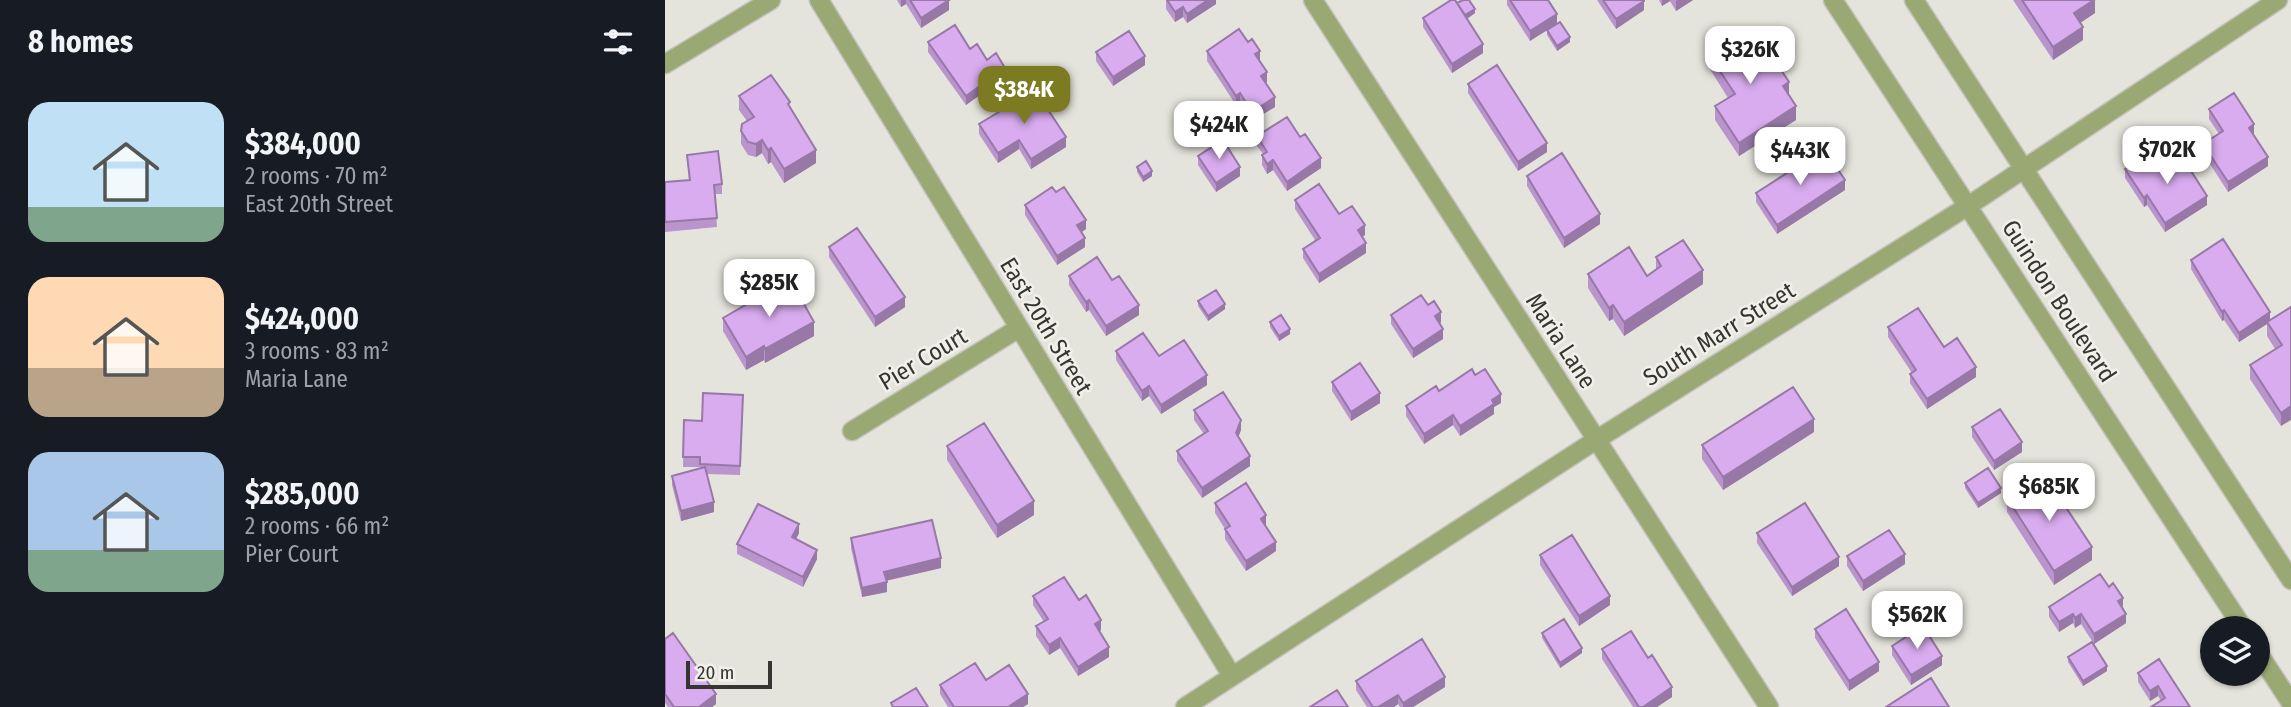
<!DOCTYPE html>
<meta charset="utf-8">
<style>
body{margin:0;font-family:"Fira Sans Condensed",sans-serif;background:#242831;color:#f1f3f6;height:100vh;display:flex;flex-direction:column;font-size:26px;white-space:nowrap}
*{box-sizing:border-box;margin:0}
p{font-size:23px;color:#9ea1a6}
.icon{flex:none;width:38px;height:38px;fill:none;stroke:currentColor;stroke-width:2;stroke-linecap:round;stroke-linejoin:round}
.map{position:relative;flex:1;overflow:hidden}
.drawer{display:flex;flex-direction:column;background:#171b24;width:665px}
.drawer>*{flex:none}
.fabs{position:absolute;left:1535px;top:616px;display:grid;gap:14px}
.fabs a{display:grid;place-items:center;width:70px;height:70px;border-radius:50%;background:#171b24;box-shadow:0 2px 5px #0004;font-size:35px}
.scale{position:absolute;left:21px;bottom:18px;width:86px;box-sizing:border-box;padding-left:7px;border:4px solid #353532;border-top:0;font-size:19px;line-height:24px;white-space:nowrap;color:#353532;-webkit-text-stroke:5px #f2f1e9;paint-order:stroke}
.price{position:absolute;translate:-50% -60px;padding:0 16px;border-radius:14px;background:#fff;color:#222;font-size:23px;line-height:46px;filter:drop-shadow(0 2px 4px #0008)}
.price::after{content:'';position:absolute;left:50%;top:42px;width:21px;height:16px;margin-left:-10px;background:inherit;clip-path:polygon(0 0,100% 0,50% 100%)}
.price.active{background:#7c7b22;color:#fff}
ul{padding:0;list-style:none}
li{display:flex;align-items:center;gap:21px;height:175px;padding:0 28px}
li span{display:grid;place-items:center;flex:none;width:196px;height:140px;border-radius:21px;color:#555}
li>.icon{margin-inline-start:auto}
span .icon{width:84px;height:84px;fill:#fffc;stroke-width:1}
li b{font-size:30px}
h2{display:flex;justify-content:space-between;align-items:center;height:84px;padding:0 28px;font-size:30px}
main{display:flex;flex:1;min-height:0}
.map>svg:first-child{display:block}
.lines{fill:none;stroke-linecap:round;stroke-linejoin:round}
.minor-casing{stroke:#c2c1ba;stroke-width:21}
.minor{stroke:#9aa874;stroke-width:18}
.wall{fill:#ba94cd}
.shaded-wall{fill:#9778a7}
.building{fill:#d8acee;stroke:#9778a7;stroke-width:2}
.labels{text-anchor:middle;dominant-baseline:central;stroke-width:5;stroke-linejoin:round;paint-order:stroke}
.street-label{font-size:24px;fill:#353532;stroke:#f2f1e9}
</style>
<main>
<section class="drawer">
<h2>8 homes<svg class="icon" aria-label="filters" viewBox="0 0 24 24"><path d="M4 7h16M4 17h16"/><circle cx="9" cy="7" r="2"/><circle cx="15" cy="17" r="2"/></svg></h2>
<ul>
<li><span style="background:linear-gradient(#bfe0f5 75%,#7fa58c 0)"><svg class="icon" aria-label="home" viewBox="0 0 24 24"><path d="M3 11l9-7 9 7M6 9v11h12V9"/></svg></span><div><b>$384,000</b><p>2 rooms · 70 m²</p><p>East 20th Street</p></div></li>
<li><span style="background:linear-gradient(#ffd9b3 65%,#b9a48a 0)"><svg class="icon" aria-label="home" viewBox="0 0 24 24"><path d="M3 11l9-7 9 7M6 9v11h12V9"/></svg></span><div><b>$424,000</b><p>3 rooms · 83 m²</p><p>Maria Lane</p></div></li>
<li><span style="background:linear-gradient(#a9c7e8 70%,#7fa58c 0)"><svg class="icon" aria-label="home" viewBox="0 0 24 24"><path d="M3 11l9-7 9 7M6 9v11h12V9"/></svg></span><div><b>$285,000</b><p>2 rooms · 66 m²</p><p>Pier Court</p></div></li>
</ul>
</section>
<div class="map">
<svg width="1626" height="707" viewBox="0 0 1626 707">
<rect width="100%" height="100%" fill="#e5e4dc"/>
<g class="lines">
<defs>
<path id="minor" d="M154,0L567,676
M648,0L1104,707
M1168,0L1578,628
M1249,0L1626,580
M0,64L106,0
M187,431L354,328
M1592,651L1626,703
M520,707L931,440L1303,206L1613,0"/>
</defs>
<!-- minor casing -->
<use href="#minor" class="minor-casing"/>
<!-- minor -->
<use href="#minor" class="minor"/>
</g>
<!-- wall -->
<path class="wall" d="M232,0H284V10L256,28L241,4L236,7Z
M501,0H551V4L522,23L518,17L510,22L501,9Z
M842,0H883L865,41L842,5Z
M932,0H979V10L951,29Z
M994,0H1028L1011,11L1005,1L997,6Z
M1348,0H1430V13L1415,23L1418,40L1388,60Z
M792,3L810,13L802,19L818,53L787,73L758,27V18Z
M882,30L905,42L892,51L882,35Z
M263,42L305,49L322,60L340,77L301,105L263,52Z
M583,42L595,61L602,82H601L610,107L587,121L575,103L571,105L542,61V51Z
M431,52L480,65L448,86L431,61Z
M1043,53L1124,95L1131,120L1074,156L1050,120V106L1063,98L1043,66Z
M803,84L882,152L853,171L803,93Z
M74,96L125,107L151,163L119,183L106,162L103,164L97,153L91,157L83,155L76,144V131L82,121L74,110Z
M1544,109L1589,134H1588L1603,166L1563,192L1538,153V144L1554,134L1544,119Z
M314,124L401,147L366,169L354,149L333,163L314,134Z
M592,136L635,137L656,168L622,191L608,170L602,174L597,165V155L598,154L592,146Z
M22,155L57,184V194H50L52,227L0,232V182L24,180Z
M533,156L575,176L551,192L533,165Z
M472,167L487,176L478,182L472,172Z
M1460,169L1542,205L1500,232L1482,205L1479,207L1460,178Z
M862,176L935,224L899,248L862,186Z
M1180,190L1112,234L1091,202V193Z
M391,192L421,229L417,232L420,247L392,265L360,215V205Z
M630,200L674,214L700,235L697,237L701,253L654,283L638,258V249L650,240L630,209Z
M164,247L240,307L210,327L164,257Z
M991,257L1038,284L959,336L948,319L944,321L923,288V274L982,276L991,270Z
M1526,260L1605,320L1626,307L1616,426L1585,379V365L1610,349L1602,336V324L1574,342L1559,320L1557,321L1526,269Z
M404,276L447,280L474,315L441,336L424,310L421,312L404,285Z
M533,301L560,309L543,321L533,306Z
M763,305L776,322L775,323L778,339L748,358L726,324V315Z
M58,318L149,336L100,363L99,360L81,370L58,331Z
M605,322L625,334L614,341L605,327Z
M1223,327L1311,377L1262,409L1245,383V374L1247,373L1223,337Z
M451,351L494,356L542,385L496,414L484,396L477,401L451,360Z
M810,375L836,403L829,407V414L795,436L788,425L759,444L741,416V406Z
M667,382L715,403L686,421L667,391Z
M78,404L75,475L41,474L49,512L16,521L7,485V476L35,469V467H18L19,420L37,421Z
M529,410L576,430L573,437L585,466L537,498L512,461V451L539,434L529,420Z
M1307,427L1357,452L1329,470L1307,437Z
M1149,432L1058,490L1037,459V445Z
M282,446L369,515L332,538L282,460Z
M1300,483L1336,493L1313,508L1300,488Z
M1342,498L1427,560L1389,585L1342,512Z
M550,503L601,525H600L611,551L581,571L560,539V529L550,513Z
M134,533L131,539L152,559L138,587L72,554V544Z
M1092,533L1174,566L1127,596L1092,543Z
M186,538L276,568L221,581L222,592L197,597L186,548Z
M875,555L945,605L914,626L875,565Z
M1182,556L1240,564L1198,591L1182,566Z
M368,596L414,600L436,630L434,631L444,657L413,676L395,648L384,655L371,636V626L379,622L368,605Z
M1384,607H1458L1461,623L1429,644L1416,624L1410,628L1408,623L1394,632L1384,617Z
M1150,629L1214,671L1184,691L1150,638Z
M877,633L917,653L895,668L877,638Z
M0,639L51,704L47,707H3L0,703Z
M1227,646L1277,665L1246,685L1227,655Z
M937,649L983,658L1007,697L992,707H968L937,659Z
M1403,657L1442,671L1418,686L1403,662Z
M1473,673L1525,707L1496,701L1493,696L1485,701L1473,682Z
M321,680L363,704L358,707H283L275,694V685Z
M691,681L780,687L748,707H735L733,704L729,707H702L691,690Z"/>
<!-- shaded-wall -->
<path class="shaded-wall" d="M236,0H241V4L236,7Z
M284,0V10L256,28V18Z
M543,0H551V4L522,23V14Z
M997,0H1005V1L997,6Z
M1013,0H1028L1011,11V1Z
M1430,0V13L1409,27V13Z
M979,1V10L951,29V19Z
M518,7V17L510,22V12Z
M810,9V13L799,21V16Z
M892,14V24L865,41V31Z
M1418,27V40L1388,60V47Z
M905,37V42L892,51V46Z
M818,44V53L787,73V64Z
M595,51V61L590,54Z
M480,56V65L448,86V77Z
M340,68V77L301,105V96Z
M602,72V82L596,85V76Z
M1124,82V95L1118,86Z
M575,93V103L571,105V96Z
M610,97V107L587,121V112Z
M1131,106V120L1074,156V143Z
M1589,124V134L1584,137V128Z
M401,137V147L366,169V159Z
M97,140V153L91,157V144Z
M354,140V149L333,163V153Z
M882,143V152L853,171V162Z
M106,148V162L103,164V150Z
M151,150V163L119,183V169Z
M1603,157V166L1563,192V182Z
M656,158V168L622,191V182Z
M608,160V170L602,174V164Z
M575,167V176L551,192V183Z
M487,171V176L478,182V177Z
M1180,180V190L1112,234V225Z
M1482,195V205L1479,207V198Z
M1542,196V205L1500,232V223Z
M935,214V224L899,248V238Z
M421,220V229L412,235V225Z
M700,225V235L693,240V230Z
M420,238V247L392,265V256Z
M701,243V253L654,283V274Z
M1038,270V284L959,336V322Z
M240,297V307L210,327V317Z
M424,300V310L421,312V302Z
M560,304V309L543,321V316Z
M474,305V315L441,336V326Z
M948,305V319L944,321V308Z
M1559,310V320L1557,321V312Z
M776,312V322L770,326V316Z
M1605,312V322L1574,342V333Z
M149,322V336L100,363V349Z
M625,329V334L614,341V336Z
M778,329V339L748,358V349Z
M99,346V360L81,370V357Z
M1311,367V377L1262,409V399Z
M542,375V385L496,414V405Z
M484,386V396L477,401V391Z
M715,393V403L686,421V412Z
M836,394V403L829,407V414L795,436V426L827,400Z
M1626,406V420L1616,426V413Z
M788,415V425L759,444V434Z
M1149,419V432L1058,490V477Z
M576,420V430L571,443V433Z
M1357,442V452L1329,470V461Z
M585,456V466L537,498V488Z
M1336,488V493L1313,508V503Z
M369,501V515L332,538V525Z
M49,502V512L16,521V511Z
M601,515V525L596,528V519Z
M134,524V533L127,547V537Z
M611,542V551L581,571V561Z
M1427,547V560L1389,585V571Z
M152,550V559L138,587V577Z
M1240,554V564L1198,591V581Z
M1174,557V566L1127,596V587Z
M276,558V568L219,581V572Z
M222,582V592L197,597V588Z
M945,596V605L914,626V616Z
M1458,598V607L1453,601Z
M1408,614V623L1394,632V622Z
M1416,614V624L1410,628V618Z
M1461,614V623L1429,644V634Z
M436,620V630L430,634V624Z
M395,638V648L384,655V645Z
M444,647V657L413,676V667Z
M917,648V653L895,668V663Z
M1277,656V665L1246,685V675Z
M1214,662V671L1184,691V681Z
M1442,666V671L1418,686V681Z
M780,677V687L748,707H738V703Z
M1493,686V696L1485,701V691Z
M1007,687V697L992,707H978Z
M51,694V704L47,707H34Z
M363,694V704L358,707H343Z
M733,695V704L729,707H713Z"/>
<!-- building -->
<path class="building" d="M245,0H284L256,18Z
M502,0H543L522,14L518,7L510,12Z
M786,0H790L818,44L787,64L758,18Z
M798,0H804L810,9L800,15L792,3Z
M845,0H883L892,14L865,31Z
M938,0H979V1L951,19Z
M1357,0H1429L1409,13L1418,27L1388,47Z
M895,22L905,37L892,46L882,30Z
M290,25L305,49L312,44L322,60L331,53L340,68L301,96L263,42Z
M1080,28L1097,54L1103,50L1124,82L1118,86L1131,106L1074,143L1050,106L1070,94L1043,53Z
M574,29L583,42L587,39L595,51L590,54L602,72L596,76L610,97L587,112L575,93L571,96L542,51Z
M464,31L480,56L448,77L431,52Z
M832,65L882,143L853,162L803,84Z
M106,75L125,102L123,104L151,150L119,169L106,148L103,150L97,140L91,144L83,142L76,131L77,124L89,117L74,96Z
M370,90L401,137L366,159L354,140L333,153L314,124Z
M1569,93L1589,124L1584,128L1603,157L1563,182L1538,144L1558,131L1544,109Z
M622,117L635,137L640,134L656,158L622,182L608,160L602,164L597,155L602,152L592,136Z
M558,140L575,167L551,183L533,156Z
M1159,149L1180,180L1112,225L1091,193Z
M53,151L57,184L49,185L52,218L0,222V182L25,180L22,155Z
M897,153L935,214L899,238L862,176Z
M1484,154L1495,171L1517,157L1542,196L1500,223L1482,195L1479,198L1460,169Z
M481,161L487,171L478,177L472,167Z
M654,184L674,214L687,206L700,225L693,230L701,243L654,274L638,249L655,238L630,200Z
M387,187L391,192L399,187L421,220L412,225L420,238L392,256L360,205Z
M192,228L240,297L210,317L164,247Z
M1558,239L1605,312L1574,333L1559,310L1557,312L1526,260Z
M1018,240L1038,270L959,322L948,305L944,308L923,274L964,247L982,276L996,266L991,257Z
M432,257L447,280L454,276L474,305L441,326L424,300L421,302L404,276Z
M125,279L149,322L100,349L99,346L81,357L58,318Z
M551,290L560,304L543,316L533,301Z
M756,295L763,305L769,301L776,312L770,316L778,329L748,349L726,315Z
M1626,307V406L1616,413L1585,365L1617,345L1602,322Z
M1253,308L1279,347L1292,338L1311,367L1262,399L1245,374L1251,370L1223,327Z
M616,315L625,329L614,336L605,322Z
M478,333L494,356L519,340L542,375L496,405L484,386L477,391L451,351Z
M695,363L715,393L686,412L667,382Z
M807,369L810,375L820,369L836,394L827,400L829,404L795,426L788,415L759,434L741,406L771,386L774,391Z
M1128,387L1149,419L1058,477L1037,445Z
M558,392L576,420L571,433L585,456L537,488L512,451L543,431L529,410Z
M38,393L78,395L75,466L35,464V457H18L19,420L37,421Z
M1335,409L1357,442L1329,461L1307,427Z
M319,423L369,501L332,525L282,446Z
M40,467L49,502L16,511L7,476Z
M1323,468L1336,488L1313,503L1300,483Z
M1379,474L1427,547L1389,571L1342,498Z
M581,483L601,515L596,519L611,542L581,561L560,529L565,526L550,503Z
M1140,503L1174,557L1127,587L1092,533Z
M93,504L134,524L127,537L152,550L138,577L72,544Z
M267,520L276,558L219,572L222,582L197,588L186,538Z
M1224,530L1240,554L1198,581L1182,556Z
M907,535L945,596L914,616L875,555Z
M1435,574L1444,587L1448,583L1458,598L1453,601L1461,614L1429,634L1416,614L1410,618L1408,614L1394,622L1384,607Z
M399,577L414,600L421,595L436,620L430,624L444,647L413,667L395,638L384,645L371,626L383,619L368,596Z
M1181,609L1214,662L1184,681L1150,629Z
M899,619L917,648L895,663L877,633Z
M1258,626L1277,656L1246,675L1227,646Z
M966,631L983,658L987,655L1007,687L978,707H974L937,649Z
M8,633L51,694L34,707H9L0,694V639Z
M757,639L780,677L738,703L733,695L713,707H708L691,681Z
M1427,642L1442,666L1418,681L1403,657Z
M1494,659L1525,707H1486L1500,698L1493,686L1485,691L1473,673Z
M310,663L321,680L344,665L363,694L343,707H289L275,685Z
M1266,678L1284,707H1221Z
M251,688L263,707H228L226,703Z
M672,690L683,707H645Z"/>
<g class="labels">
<!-- street labels -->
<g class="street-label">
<text transform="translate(1394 301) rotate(57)">Guindon Boulevard</text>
<text transform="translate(381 326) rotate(59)">East 20th Street</text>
<text transform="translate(1054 334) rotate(-32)">South Marr Street</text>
<text transform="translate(896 341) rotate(57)">Maria Lane</text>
<text transform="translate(258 359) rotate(-31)">Pier Court</text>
</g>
</g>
</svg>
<div class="fabs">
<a><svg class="icon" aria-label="layers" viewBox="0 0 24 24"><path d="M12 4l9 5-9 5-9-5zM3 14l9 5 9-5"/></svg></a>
</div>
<div class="scale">20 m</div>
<b class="price" style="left:1085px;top:86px">$326K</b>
<b class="price active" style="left:359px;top:126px">$384K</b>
<b class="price" style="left:554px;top:161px">$424K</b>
<b class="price" style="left:1502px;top:186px">$702K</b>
<b class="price" style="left:1135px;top:187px">$443K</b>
<b class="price" style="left:104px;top:319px">$285K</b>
<b class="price" style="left:1384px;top:523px">$685K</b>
<b class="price" style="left:1252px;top:651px">$562K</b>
</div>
</main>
